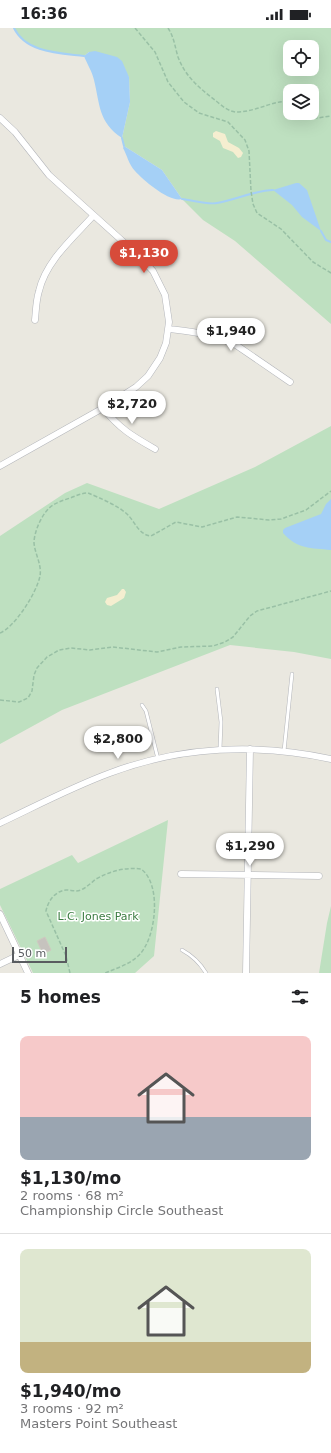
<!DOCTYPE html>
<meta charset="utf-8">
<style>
body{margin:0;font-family:"DejaVu Sans",sans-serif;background:#f2f2f2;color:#202124;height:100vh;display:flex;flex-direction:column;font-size:15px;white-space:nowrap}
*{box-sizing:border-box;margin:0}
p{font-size:13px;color:#757577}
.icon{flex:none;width:22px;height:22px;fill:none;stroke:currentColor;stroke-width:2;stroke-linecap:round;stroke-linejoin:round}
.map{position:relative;height:945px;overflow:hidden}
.drawer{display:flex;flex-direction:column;background:#fff;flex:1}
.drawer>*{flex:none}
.tools{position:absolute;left:283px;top:12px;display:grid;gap:8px}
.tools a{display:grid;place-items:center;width:36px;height:36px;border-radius:8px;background:#fff;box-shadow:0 4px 16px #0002;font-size:20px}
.scale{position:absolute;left:12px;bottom:10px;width:55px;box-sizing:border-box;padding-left:4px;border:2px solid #595c60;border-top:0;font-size:11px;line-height:14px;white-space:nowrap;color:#595c60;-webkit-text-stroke:3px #fff;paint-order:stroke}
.price{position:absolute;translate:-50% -34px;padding:0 9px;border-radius:14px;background:#fff;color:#222;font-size:13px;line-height:26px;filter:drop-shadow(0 1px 2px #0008)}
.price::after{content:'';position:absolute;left:50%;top:24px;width:12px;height:9px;margin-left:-6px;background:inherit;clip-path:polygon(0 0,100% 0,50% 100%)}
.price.active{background:#d74b3a;color:#fff}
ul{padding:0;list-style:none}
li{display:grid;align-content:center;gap:8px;height:212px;padding:0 20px}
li+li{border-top:1px solid #e0e0e0}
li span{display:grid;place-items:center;height:124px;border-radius:8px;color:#555}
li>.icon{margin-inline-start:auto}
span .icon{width:72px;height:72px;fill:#fffc;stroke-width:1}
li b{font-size:17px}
h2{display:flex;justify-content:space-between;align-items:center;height:48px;padding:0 20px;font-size:17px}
.status{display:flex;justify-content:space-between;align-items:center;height:28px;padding:0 20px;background:#fff;direction:ltr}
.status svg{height:11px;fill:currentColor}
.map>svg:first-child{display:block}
.green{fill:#bee0c0;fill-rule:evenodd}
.sand{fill:#f5eed0}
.water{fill:#a5d0f6}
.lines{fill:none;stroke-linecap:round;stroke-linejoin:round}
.stream{stroke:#a5d0f6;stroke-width:2}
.building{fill:#c6c3be;stroke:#cecabf}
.lane-casing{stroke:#b3b5ba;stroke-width:4}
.street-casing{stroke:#b3b5ba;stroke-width:7}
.path{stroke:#99c0a5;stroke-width:1.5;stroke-dasharray:4 2;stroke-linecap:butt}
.lane{stroke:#fff;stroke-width:3}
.street{stroke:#fff;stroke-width:6}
.labels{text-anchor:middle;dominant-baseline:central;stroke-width:3;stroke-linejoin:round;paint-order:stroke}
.park-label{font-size:11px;fill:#3b7c41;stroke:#fff}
</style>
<div class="status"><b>16:36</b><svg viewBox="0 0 49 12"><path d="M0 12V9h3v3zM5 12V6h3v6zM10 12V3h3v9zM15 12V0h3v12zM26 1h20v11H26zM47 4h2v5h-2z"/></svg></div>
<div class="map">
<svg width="331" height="945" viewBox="0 0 331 945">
<rect width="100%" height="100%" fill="#eae8e0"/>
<!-- green -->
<path class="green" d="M14,0H331V296L235,213L203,192L182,171L162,142L124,118L122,110L130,74L129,49L89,24L84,28C59,25 26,25 14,0ZM290,19H312V41H290ZM290,63H312V85H290Z
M331,398V631L294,624L230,617L62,682L0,716V508L65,465L87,455L159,481L255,439Z
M168,792L154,928L135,945H33L0,877V861L72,827L78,835Z
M331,878V945H319L327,895Z"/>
<!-- sand -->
<path class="sand" d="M216,103L225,106L228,114L239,120L243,125L241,129L238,130L233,124L223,120L220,113L213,109V105Z
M122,561H124L126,564L124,570L111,578L107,577L105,574L107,570L117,567Z"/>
<!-- water -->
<path class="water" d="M95,23L117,29L122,33L129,49L130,74L122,110C98,94 100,76 94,52C92,43 87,36 84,28L89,24Z
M124,118L162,142L182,171C170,175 143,152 135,143C129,137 127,127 123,120Z
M296,155H299L307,162L321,203L302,189L292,177L273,162Z
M331,471V522C311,520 297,521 283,505V502L285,500L321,486L326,476Z"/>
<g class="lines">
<!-- stream -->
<path class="stream" d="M14,0C26,25 60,25 84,28
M122,110L124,118
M182,171C192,172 208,177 217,175C234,172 257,162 273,162
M321,203L326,212L331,214"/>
</g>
<!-- building -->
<path class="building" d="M45,909L51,922L43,926L37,913Z"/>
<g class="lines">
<defs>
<path id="lane" d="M217,661L221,694L220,721
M142,677L146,683L158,731
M284,723L292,646
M182,922C193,928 200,935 206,945"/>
<path id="street" d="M0,90L15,104L49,147L138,227L153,243L165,267L169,294L166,315L160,330L148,348L136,359L103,380L0,438
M35,292C36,282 36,273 39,263C46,233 73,210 93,188
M169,301C193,304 214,306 236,317L290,354
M103,380C120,401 132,408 155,421
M0,795C36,778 72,759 110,745C181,718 258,715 331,731
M181,846L319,848
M0,886L28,945
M0,936L19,927
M246,945L250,721"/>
</defs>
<!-- lane casing -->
<use href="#lane" class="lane-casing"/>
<!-- street casing -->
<use href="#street" class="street-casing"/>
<!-- path -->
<path class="path" d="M135,0L155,24L168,54L184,74L199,85L228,94L245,112L249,123L251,163L253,176L257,185L281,201L313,234L331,245
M168,0C174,9 175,19 178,29C185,48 199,60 215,72C222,78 230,85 239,84C257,83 272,73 290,73
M309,85L317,90L331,88
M0,605C15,599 37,564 40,548C42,537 35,526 34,515C34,503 43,483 53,477C58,474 64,472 70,470C76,468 81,465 88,465C100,470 119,478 128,487C135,494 139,507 151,508L176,494L202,499L237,489L269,492L281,491L306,482L331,463
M0,672L19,674L28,670L32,663L34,647L37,640L47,629L59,622L71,620L90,622L113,619L157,624L181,619L213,618L225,614L233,609L250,588L257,583L331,563
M70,945L66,928L46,883C48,873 55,863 66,862C71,862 76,864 81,862C87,859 91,855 96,851C110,843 126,839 141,841C162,856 156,909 140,926C131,936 117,940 105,945"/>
<!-- lane -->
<use href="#lane" class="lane"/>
<!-- street -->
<use href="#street" class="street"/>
</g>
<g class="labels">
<!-- park labels -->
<g class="park-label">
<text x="98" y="888">L.C. Jones Park</text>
</g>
</g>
</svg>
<div class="tools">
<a><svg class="icon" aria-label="locate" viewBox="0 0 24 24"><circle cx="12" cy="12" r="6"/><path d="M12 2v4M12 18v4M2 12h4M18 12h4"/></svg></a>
<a><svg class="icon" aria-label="layers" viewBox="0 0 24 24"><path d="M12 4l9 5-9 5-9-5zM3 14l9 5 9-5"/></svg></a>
</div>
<div class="scale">50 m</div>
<b class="price active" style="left:144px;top:246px">$1,130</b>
<b class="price" style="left:231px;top:324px">$1,940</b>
<b class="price" style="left:132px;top:397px">$2,720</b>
<b class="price" style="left:118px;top:732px">$2,800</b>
<b class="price" style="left:250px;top:839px">$1,290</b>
</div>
<section class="drawer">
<h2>5 homes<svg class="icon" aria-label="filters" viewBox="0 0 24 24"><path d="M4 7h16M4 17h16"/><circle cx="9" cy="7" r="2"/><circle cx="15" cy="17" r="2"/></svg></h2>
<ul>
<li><span style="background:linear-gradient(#f6c9c9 65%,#9aa5b1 0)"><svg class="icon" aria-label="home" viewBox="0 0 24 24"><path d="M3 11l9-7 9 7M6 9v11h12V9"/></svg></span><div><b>$1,130/mo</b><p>2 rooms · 68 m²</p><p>Championship Circle Southeast</p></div></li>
<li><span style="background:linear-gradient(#dfe7d0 75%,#c2b280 0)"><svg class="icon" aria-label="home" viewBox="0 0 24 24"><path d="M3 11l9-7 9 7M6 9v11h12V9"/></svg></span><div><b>$1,940/mo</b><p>3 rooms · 92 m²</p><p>Masters Point Southeast</p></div></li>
</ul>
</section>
